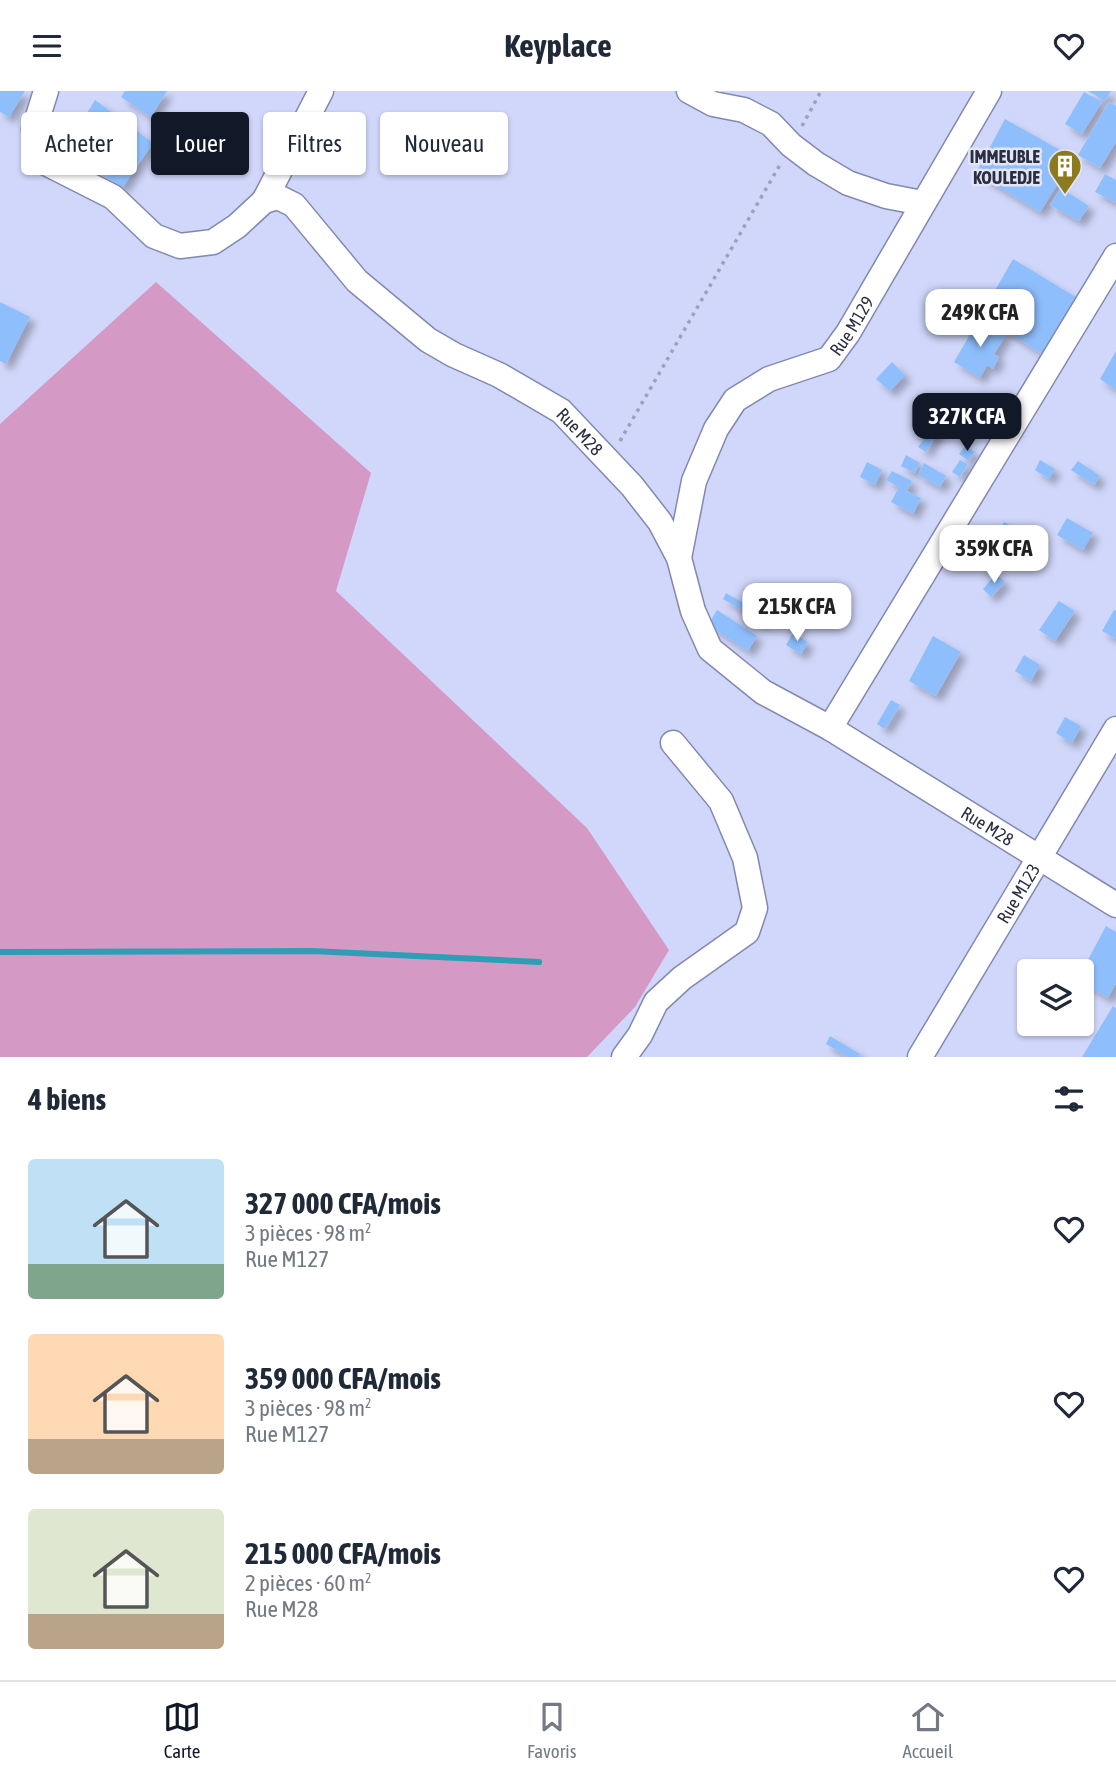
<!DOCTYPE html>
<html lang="fr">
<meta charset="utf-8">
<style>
body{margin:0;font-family:"Asap Condensed",sans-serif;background:#f2f2f3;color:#1f2937;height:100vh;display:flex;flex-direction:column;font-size:26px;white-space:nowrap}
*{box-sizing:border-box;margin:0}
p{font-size:23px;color:#747a83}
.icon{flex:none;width:38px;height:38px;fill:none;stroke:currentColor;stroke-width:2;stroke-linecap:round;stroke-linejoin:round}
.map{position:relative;height:966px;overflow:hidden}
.side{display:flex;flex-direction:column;background:#fff;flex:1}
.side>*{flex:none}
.guide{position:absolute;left:21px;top:21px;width:700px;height:63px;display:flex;gap:14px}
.fabs{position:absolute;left:1017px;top:868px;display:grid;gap:14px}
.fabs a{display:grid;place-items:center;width:77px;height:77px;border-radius:7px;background:#fff;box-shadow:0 2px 5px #0004;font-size:35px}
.price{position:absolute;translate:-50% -60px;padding:0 16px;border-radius:14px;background:#fff;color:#222;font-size:23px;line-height:46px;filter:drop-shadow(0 2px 4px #0008)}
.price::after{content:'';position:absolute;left:50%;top:42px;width:21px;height:16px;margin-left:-10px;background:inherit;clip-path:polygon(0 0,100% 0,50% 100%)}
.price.on{background:#111827;color:#fff}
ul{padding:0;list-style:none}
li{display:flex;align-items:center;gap:21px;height:175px;padding:0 28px}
li span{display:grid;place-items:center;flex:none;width:196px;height:140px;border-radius:7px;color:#555}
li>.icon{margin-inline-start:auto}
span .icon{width:84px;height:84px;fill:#fffc;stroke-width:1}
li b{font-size:30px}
h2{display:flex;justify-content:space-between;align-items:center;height:84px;padding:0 28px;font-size:30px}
.pill{padding:0 24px;border-radius:7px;background:#fff;box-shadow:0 2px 5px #0004;font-size:24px;line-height:63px}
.pill.on{background:#111827;color:#fff}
header{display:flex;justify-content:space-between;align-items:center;height:91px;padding:0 28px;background:#fff;font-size:32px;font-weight:700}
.menu{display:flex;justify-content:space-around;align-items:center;height:98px;border-top:2px solid #e0e1e3;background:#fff;font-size:19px;color:#747a83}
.menu a{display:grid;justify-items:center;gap:4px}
.menu .on{color:#111827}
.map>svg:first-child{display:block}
.green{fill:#d599c5}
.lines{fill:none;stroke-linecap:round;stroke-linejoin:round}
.stream{stroke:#2d9eb6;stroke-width:6}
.building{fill:#8fbefc;filter:url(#shadow)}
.street-casing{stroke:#8189b1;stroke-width:27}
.path{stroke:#9ba1be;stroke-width:3.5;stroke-dasharray:3.5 5;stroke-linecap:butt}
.street{stroke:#fff;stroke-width:24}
.labels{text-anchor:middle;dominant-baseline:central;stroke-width:5;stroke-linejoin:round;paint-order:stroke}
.poi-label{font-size:18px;font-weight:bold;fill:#2b2e3f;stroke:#e1e5f7;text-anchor:end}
.street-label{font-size:18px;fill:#2b2e3f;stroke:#e1e5f7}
</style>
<header><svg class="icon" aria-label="menu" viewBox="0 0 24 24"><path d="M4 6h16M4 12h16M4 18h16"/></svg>Keyplace<svg class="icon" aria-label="heart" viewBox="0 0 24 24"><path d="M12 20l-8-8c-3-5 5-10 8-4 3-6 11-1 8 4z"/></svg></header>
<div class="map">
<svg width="1116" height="966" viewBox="0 0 1116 966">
<defs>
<filter id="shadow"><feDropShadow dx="6" dy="6" stdDeviation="3.5" flood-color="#0004"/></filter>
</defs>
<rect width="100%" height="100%" fill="#d0d7fa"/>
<!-- green -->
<path class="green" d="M156,191L371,382L336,500L587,737L669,859L635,916L587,966H0V333Z"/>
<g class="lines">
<!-- stream -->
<path class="stream" d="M0,861L312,860L539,871"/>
</g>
<!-- building -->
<path class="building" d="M0,0H25L9,26L0,21Z
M125,0H167L151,26L121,6Z
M1088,0H1111L1105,10Z
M1084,1L1102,11L1082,43L1065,33Z
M95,9L153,52L122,97L66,56Z
M1109,11L1116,15V51L1100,77L1078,64Z
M1005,28L1074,67L1040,121L976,82Z
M1105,83L1116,89V112L1095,101Z
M1061,97L1089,115L1079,130L1050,114Z
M1013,168L1084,211L1048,267L981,224Z
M0,211L30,226L6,273L0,270Z
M979,228L1006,244L994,263L999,266L993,278L987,274L980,287L954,271Z
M1116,260V299L1100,288Z
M892,271L905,284L890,300L876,288Z
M925,331L939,341L926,361L918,356L924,348L917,343Z
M965,355L975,361L969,370L959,363Z
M906,364L920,372L915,382L901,375Z
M960,369L968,373L960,386L952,381Z
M1040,369L1055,378L1049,388L1035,379Z
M1078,370L1100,385L1094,394L1071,379Z
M867,371L882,379L875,394L860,386Z
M924,372L946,385L940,396L918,384Z
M892,380L912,390L907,400L921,407L913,423L891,411L899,396L886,389Z
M1067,427L1093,442L1083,459L1057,444Z
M1004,431L1020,440L1011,456L994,447Z
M996,483L1005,491L991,506L983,498Z
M726,502L766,525L763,531L723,508Z
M1059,510L1075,520L1055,550L1039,539Z
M717,519L757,545L748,560L708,534Z
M1114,519L1116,520V548L1102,540Z
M793,542L808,551L801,563L786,554Z
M933,545L961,561L936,605L909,590Z
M1024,564L1040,574L1031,590L1015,580Z
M891,609L900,614L885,638L877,633Z
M1065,626L1081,635L1072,652L1056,642Z
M1106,835L1116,841V892L1108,907L1082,892V880Z
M1113,915L1116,917V966H1082Z
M830,945L860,963L858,966H848L826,953Z"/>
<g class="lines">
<defs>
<g id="street">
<path id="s1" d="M46,0L34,38L36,57L44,71L113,106L154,145L180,155L213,151L237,135L264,110L278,106L294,114L357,190L428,249L454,264L499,284L561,320L632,395L660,431L679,467L693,520L710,558L763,601L830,637L1116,814"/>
<path d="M689,0L713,13L744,19L771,33L791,54L816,73L848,92L886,105L922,112"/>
<path d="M264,110L321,0"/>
<path id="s2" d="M679,467L694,390L716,338L735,309L769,288L829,268L848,242L989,0"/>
<path d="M830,637L1116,165"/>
<path d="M624,966L640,944L656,911L682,887L747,841L755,817L745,767L721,710L673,652"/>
<path id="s3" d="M920,966L1116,638"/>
</g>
</defs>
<!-- street casing -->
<use href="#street" class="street-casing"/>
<!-- path -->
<path class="path" d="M802,35L821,0
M620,350L781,72"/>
<!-- street -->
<use href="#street" class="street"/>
</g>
<!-- icons -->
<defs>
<symbol id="building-pin" viewBox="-11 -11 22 30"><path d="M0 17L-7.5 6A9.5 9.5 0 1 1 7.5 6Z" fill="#8d791e" stroke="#e1e5f7"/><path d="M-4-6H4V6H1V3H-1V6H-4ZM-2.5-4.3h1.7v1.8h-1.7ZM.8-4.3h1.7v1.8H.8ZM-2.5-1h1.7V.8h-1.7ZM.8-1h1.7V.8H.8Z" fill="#fff"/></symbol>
</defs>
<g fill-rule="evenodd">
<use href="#building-pin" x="1046" y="56" width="38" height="52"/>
</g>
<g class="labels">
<!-- poi labels -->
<g class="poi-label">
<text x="1040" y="65">IMMEUBLE<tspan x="1040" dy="21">KOULEDJE</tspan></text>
</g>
<!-- street labels -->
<g class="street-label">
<text stroke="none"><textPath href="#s2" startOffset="313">Rue M129</textPath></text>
<text stroke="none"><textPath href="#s1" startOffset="738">Rue M28</textPath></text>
<text stroke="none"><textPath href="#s1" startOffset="1326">Rue M28</textPath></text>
<text stroke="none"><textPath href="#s3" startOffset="191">Rue M123</textPath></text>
</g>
</g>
</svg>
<div class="fabs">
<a><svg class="icon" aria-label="layers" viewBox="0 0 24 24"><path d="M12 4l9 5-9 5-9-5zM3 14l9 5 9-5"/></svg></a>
</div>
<b class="price" style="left:980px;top:258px">249K CFA</b>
<b class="price on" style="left:967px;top:362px">327K CFA</b>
<b class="price" style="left:994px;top:494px">359K CFA</b>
<b class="price" style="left:797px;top:552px">215K CFA</b>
<div class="guide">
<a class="pill">Acheter</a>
<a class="pill on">Louer</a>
<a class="pill">Filtres</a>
<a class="pill">Nouveau</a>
</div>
</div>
<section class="side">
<h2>4 biens<svg class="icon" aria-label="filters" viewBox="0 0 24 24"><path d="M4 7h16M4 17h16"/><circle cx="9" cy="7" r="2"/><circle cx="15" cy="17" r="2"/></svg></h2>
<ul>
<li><span style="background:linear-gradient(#bfe0f5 75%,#7fa58c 0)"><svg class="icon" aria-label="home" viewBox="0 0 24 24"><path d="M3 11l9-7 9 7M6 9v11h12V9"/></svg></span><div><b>327 000 CFA/mois</b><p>3 pièces · 98 m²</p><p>Rue M127</p></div><svg class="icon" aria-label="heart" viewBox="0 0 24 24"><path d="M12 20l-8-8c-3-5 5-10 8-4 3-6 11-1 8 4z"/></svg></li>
<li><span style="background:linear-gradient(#ffd9b3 75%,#b9a48a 0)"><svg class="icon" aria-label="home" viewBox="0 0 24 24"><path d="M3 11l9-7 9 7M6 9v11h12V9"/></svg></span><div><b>359 000 CFA/mois</b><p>3 pièces · 98 m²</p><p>Rue M127</p></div><svg class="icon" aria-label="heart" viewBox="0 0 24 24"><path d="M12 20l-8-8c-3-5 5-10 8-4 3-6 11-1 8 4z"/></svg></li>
<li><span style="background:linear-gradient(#dfe7d0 75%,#b9a48a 0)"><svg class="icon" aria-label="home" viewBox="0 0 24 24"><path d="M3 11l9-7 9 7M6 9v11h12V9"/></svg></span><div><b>215 000 CFA/mois</b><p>2 pièces · 60 m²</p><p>Rue M28</p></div><svg class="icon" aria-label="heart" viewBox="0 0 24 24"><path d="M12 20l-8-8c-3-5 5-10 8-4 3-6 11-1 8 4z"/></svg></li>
</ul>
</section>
<nav class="menu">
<a class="on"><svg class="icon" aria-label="map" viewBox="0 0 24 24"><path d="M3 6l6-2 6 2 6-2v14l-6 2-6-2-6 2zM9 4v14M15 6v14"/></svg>Carte</a>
<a><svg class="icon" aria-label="saved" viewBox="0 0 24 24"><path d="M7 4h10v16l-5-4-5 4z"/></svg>Favoris</a>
<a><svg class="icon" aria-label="home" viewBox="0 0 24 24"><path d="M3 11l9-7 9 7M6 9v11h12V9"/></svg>Accueil</a>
</nav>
